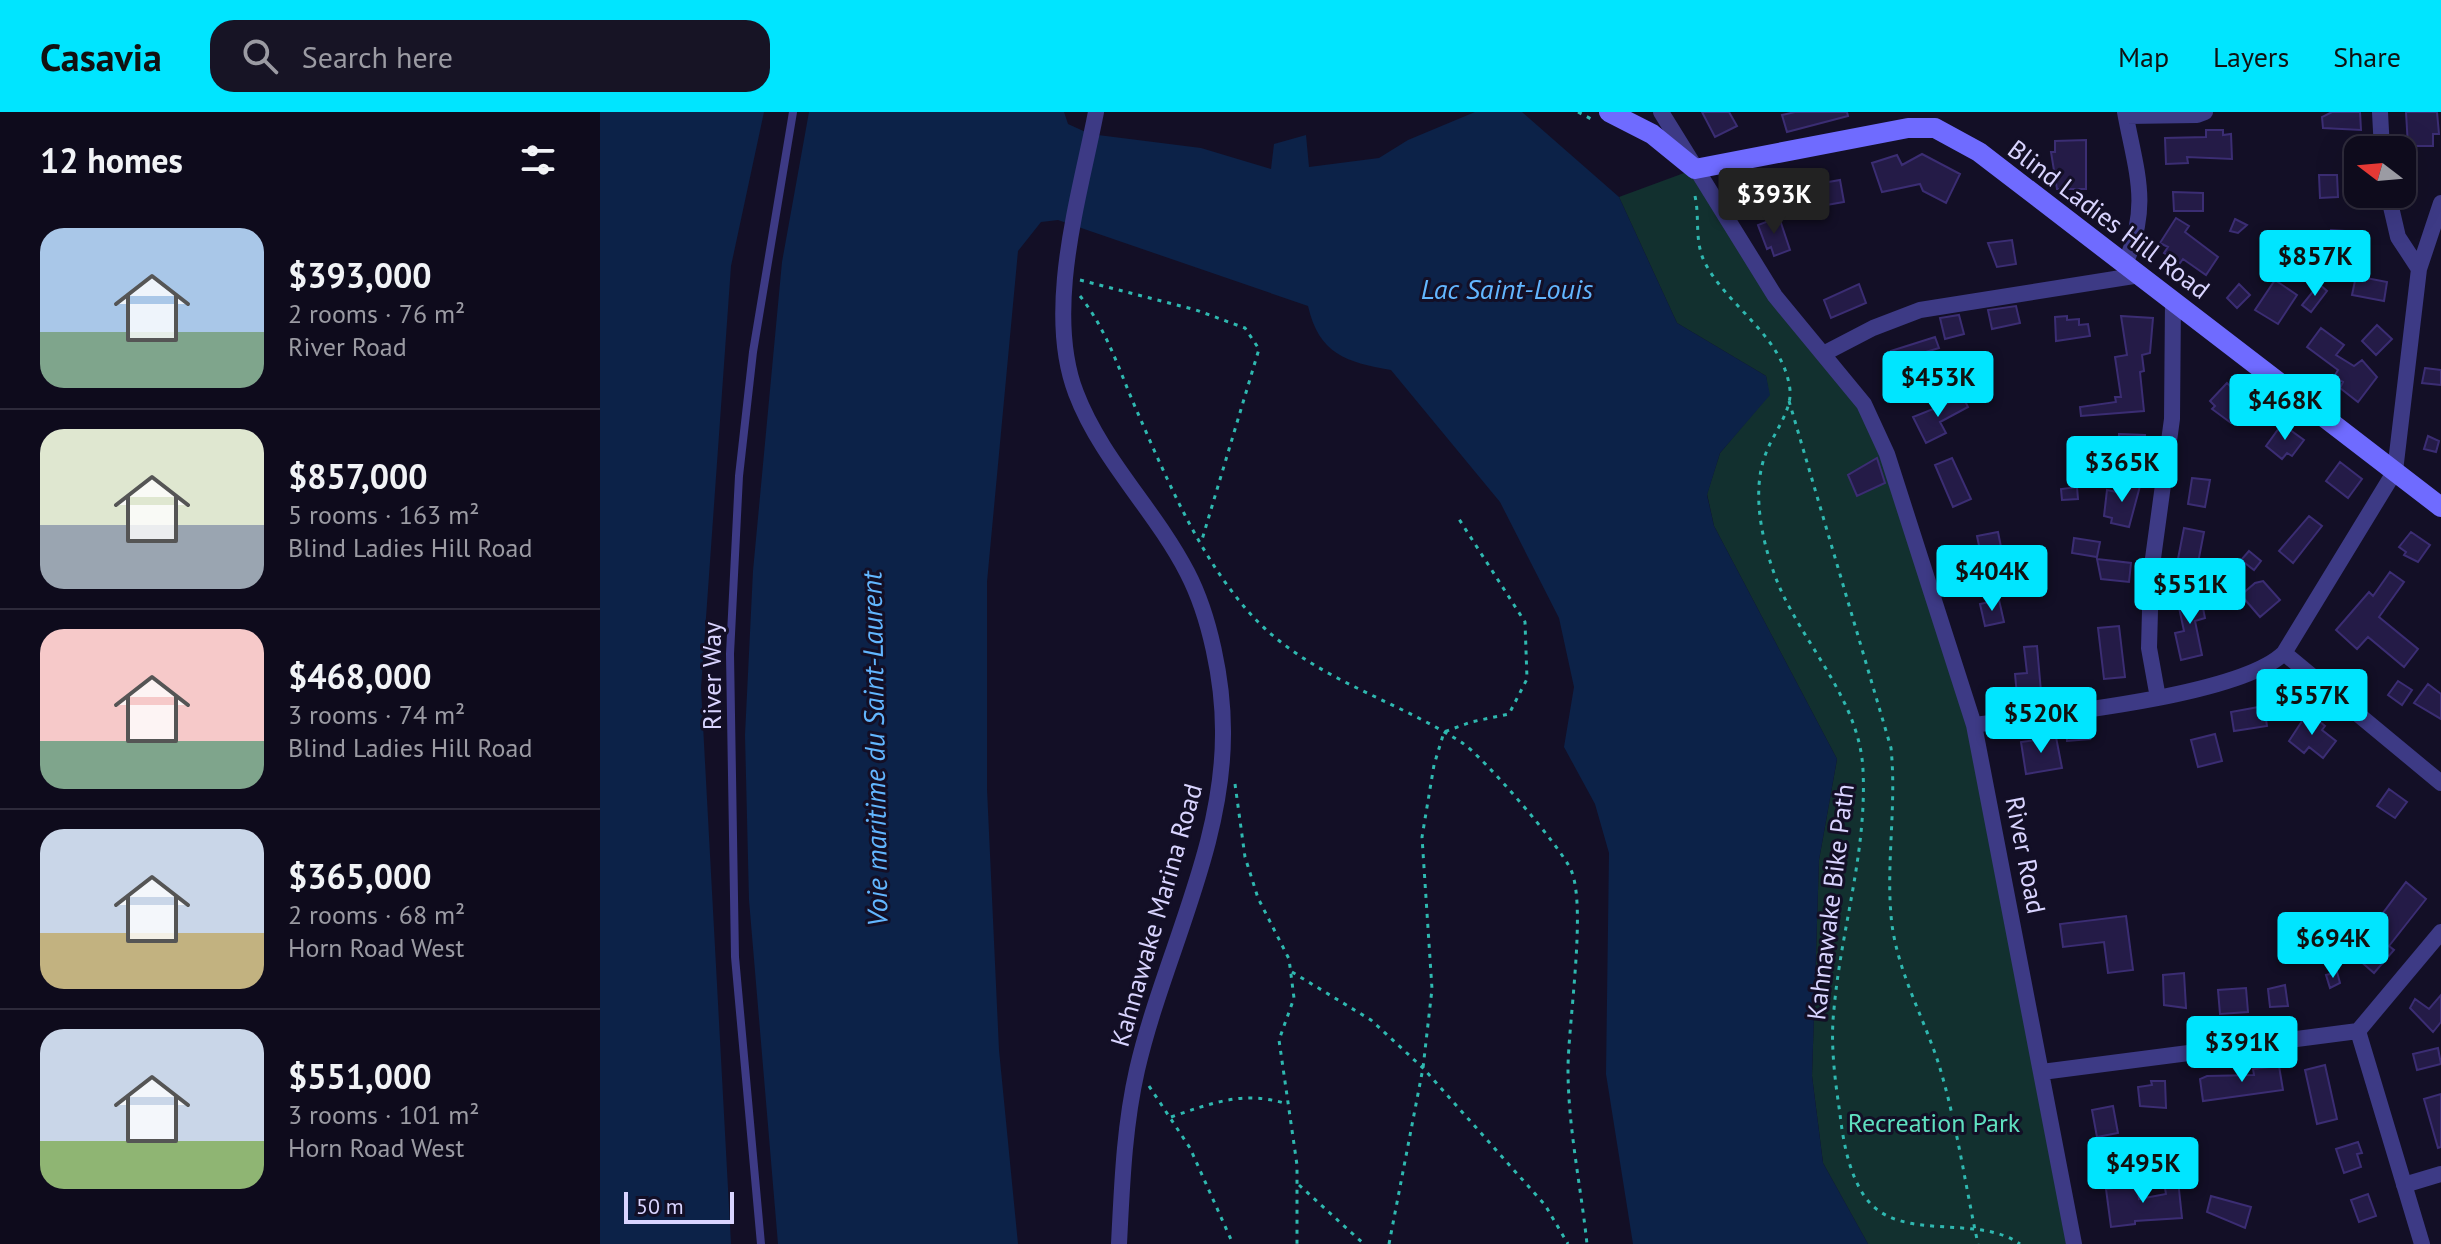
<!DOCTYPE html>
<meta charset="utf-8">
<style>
body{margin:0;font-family:"PT Sans",sans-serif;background:#171425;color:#f1f3f6;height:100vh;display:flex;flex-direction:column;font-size:30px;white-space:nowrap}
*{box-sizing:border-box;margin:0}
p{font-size:26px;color:#9b9ba3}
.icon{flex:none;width:44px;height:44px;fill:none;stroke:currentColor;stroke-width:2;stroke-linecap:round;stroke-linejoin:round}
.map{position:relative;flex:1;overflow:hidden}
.details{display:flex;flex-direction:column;background:#0e0b1c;width:600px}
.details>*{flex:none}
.needle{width:52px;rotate:286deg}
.buttons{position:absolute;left:1744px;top:24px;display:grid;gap:16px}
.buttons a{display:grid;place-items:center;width:72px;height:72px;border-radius:16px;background:#0e0b1c;box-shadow:0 8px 32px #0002,0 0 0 2px #2e2b3b;font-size:40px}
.scale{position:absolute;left:24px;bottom:20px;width:110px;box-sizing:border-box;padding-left:8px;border:4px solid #d9d4ff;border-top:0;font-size:22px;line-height:28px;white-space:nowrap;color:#d9d4ff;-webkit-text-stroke:6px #130f26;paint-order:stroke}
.price{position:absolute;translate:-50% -68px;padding:0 18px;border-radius:8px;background:#00e5ff;color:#111;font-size:26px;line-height:52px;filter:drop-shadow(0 2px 4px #0008)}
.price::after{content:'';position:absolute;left:50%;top:48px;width:24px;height:18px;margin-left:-12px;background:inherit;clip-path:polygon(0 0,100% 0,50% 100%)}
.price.current{background:#222;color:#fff}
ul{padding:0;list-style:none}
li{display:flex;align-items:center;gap:24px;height:200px;padding:0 40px}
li+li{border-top:2px solid #2e2b3b}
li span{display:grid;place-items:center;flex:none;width:224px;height:160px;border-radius:24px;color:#555}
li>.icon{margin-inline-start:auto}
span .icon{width:96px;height:96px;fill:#fffc;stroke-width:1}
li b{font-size:34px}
h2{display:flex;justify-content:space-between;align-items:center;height:96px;padding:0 40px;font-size:34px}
header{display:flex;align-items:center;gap:48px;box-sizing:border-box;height:112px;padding:0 40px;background:#00e5ff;color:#111}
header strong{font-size:38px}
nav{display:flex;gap:44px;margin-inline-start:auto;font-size:28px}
.search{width:560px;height:72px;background:#171425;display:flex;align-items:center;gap:20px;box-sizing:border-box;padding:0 28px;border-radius:24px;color:#9b9ba3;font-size:30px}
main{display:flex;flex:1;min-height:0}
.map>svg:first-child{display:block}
.green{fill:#12302f}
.water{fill:#0c2248}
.building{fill:#241b47;stroke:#3b2d73;stroke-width:2}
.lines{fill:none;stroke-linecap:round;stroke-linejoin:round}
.path{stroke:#2fb8b0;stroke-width:3;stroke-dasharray:4 6;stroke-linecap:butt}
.lane{stroke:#3d3a85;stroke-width:8}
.street{stroke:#3d3a85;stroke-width:16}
.secondary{stroke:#6f6bff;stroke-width:20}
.labels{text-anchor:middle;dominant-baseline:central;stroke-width:6;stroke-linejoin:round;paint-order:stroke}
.street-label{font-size:26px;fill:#d9d4ff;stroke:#130f26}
.park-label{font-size:26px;fill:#5fe0c0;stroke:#130f26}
.water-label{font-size:28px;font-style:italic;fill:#62b6ff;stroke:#130f26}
</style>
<header>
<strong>Casavia</strong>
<div class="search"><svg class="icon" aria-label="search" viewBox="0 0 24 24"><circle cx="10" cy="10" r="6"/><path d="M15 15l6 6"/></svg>Search here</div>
<nav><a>Map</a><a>Layers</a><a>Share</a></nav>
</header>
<main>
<section class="details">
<h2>12 homes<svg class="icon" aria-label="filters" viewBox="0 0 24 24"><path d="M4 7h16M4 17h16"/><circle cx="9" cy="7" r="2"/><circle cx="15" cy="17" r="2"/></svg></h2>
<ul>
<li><span style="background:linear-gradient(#a9c7e8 65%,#7fa58c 0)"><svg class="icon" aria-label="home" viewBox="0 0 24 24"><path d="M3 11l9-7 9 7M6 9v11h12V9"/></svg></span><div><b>$393,000</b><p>2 rooms · 76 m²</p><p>River Road</p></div></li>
<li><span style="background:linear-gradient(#dfe7d0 60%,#9aa5b1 0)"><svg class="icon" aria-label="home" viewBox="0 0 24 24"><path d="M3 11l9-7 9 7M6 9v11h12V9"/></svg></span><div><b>$857,000</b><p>5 rooms · 163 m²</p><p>Blind Ladies Hill Road</p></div></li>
<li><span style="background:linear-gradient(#f6c9c9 70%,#7fa58c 0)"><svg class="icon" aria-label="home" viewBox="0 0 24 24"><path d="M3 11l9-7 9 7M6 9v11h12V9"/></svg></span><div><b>$468,000</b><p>3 rooms · 74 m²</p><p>Blind Ladies Hill Road</p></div></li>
<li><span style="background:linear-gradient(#c9d6e8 65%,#c2b280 0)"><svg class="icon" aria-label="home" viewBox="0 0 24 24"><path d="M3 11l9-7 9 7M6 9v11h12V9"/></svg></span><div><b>$365,000</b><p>2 rooms · 68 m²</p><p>Horn Road West</p></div></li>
<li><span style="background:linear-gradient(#c9d6e8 70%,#8fb573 0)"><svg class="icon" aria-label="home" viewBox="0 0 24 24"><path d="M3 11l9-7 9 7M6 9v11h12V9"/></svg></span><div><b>$551,000</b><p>3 rooms · 101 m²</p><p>Horn Road West</p></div></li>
</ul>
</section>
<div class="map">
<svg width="1841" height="1132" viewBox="0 0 1841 1132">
<rect width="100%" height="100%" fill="#130f26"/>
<!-- green -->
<path class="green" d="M1095,57L1175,184L1264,292L1374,613L1474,1132H1268L1223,1051L1212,964L1219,748L1237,647L1114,414L1107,382L1120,341L1169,283L1166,264L1077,211L1019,85Z"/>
<!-- water -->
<path class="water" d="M0,0H164L131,154L101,576L131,1132H0Z
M209,0H464L468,12L490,22L601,36L671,57L674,32L706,23L709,55L779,46L808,28L875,0H922L1019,85L1077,211L1166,264L1170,283L1120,341L1107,383L1114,414L1237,647L1219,748L1212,964L1223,1051L1268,1132H1033L1006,962L1009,741L995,692L964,635L974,575L959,506L900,390L791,258C746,250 719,242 708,194L458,108L441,110L418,139L387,470V677L399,938L418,1132H178L149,788L145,623L153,459L182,150Z"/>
<!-- building -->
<path class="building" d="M1102,0H1129L1137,14L1115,25Z
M1195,0H1247L1248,4L1187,20L1182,3Z
M1732,0H1760L1761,18L1723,16L1722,5Z
M1806,0H1837L1839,22H1833V34H1808Z
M1606,18H1623V23L1631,22L1632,47L1587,45L1588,51L1566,52L1565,26L1606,25Z
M1486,28V77H1457L1451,40H1455V29Z
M1322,42L1360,62L1346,91L1323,79L1320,72L1282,80L1272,51L1297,43L1302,53Z
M1719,63H1737L1738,85L1720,86Z
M1240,68L1244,90L1215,95L1211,73Z
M1573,80L1603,81V99H1574Z
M1179,105L1190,138L1174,144L1171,135L1167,137L1158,113Z
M1576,106L1589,114L1585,120L1618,145L1606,163L1583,147L1580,151L1564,141L1568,135L1560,131Z
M1635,107L1647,113L1638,121L1630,119Z
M1731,118L1744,119L1743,128L1750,129V152L1725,153L1726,128H1730Z
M1412,128L1416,152L1397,155L1388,131Z
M1756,164L1787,170L1784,189L1752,183Z
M1675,168L1697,183L1678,212L1655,198Z
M1259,172L1266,191L1231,206L1224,188Z
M1639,172L1650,183L1637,196L1627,186Z
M1719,172L1727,179L1711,200L1702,193Z
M1416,194L1420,211L1392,217L1388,198Z
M1359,203L1364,222L1345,227L1340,206Z
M1467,204V208L1479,207V213L1488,212L1490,224L1456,229L1455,205Z
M1521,204L1553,206L1550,241L1542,243L1544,259L1540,260L1544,299L1481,304L1480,295L1516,290L1515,285H1521L1515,245L1527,243Z
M1777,213L1792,227L1776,243L1762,229Z
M1721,216L1744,233L1736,243L1754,254L1762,248L1777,265L1758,290L1740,276L1743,270L1734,265L1738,258L1707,235Z
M1335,225L1339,236L1316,243L1319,255L1298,263L1291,239Z
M1825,256L1841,258V273L1822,271Z
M1627,271L1649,292L1631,311L1612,297L1615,294L1610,289Z
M1363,285L1368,295L1340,310L1346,321L1326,331L1313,305Z
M1682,312L1704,328L1692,344L1687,341L1682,347L1666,334Z
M1519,322L1545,323L1544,352L1518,351Z
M1828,324L1839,329L1836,340L1824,337Z
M1277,346L1285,371L1257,384L1248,363Z
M1352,346L1371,387L1353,395L1335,353Z
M1740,350L1762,367L1748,386L1726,369Z
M1592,366L1610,368L1605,395L1588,392Z
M1518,371L1540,374L1529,415L1511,411L1512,406L1504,404L1507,378L1517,380Z
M1477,375L1478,387L1462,388L1461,377Z
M1709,404L1722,414L1693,451L1679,439Z
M1584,416L1604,420L1597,456L1577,452Z
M1398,420L1407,465L1386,468L1377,424Z
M1811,420L1830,433L1818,450L1804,443L1806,440L1799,435Z
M1474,426L1500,430L1497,445L1472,441Z
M1649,439L1661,449L1654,458L1641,448Z
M1497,447L1531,451L1529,470L1501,467Z
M1790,460L1804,470L1779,505L1818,537L1804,555L1768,525L1757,537L1736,518L1769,480L1773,484Z
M1663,469L1680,488L1660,505L1641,483L1655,471Z
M1600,481L1605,506L1595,509L1602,543L1581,548L1575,521L1584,519L1577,486Z
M1399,488L1404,510L1385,514L1380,492Z
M1519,514L1525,565L1504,567L1498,516Z
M1437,534L1441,580L1417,583L1415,562L1427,561L1424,535Z
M1798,569L1812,578L1802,593L1788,583Z
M1828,572L1841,582V607L1814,591Z
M1664,594L1667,614L1634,619L1631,600Z
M1708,600L1725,614L1722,618L1736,629L1723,646L1709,635L1704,641L1689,629Z
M1488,612L1490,627L1467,629L1466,613Z
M1615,622L1622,649L1598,655L1591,628Z
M1456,625L1462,656L1426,662L1421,630Z
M1789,677L1807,690L1795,706L1777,694Z
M1806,770L1826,787L1789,834L1794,838L1774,861L1759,848L1780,823L1763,828Z
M1526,804L1533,858L1508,861L1504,830L1463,835L1460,812Z
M1730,827L1734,838L1699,847L1698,837Z
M1737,860L1740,871L1730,876L1726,863Z
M1584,861L1586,896L1564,893L1563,863Z
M1685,873L1688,894L1670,895L1668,877Z
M1646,876L1648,900L1620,902L1618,878Z
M1841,883V910L1833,920L1810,896L1815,887L1829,897Z
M1838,936L1841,952L1817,958L1813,942Z
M1725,953L1737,1007L1717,1012L1705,958Z
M1679,954L1683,978L1603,989L1600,967L1607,964L1654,963L1653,957Z
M1551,969H1565L1566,996L1540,994L1538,975L1552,973Z
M1841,982V1035L1838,1036L1824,987Z
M1513,994L1518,1021L1497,1025L1492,998Z
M1758,1030L1762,1041L1757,1042L1761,1055L1744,1061L1736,1037Z
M1578,1068L1582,1106L1535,1109V1112L1511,1115L1506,1077L1537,1073L1539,1087L1566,1082L1564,1070Z
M1768,1082L1776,1104L1759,1110L1751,1088Z
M1611,1084L1651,1095L1645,1116L1607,1100Z"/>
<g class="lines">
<!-- path -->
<path class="path" d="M978,0L995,9
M1095,84C1100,107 1094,129 1105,151C1128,195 1184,225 1190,278C1192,299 1173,322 1166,341C1150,381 1163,435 1179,474C1205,534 1260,590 1263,658C1267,741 1241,817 1234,897C1230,932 1235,968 1240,1002C1243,1029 1249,1062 1265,1085C1298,1132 1377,1101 1420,1132
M480,168L596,198L645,216L659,237L601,431
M480,184C507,218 519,258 536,297C566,365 598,442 647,498C705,565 789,584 861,630C883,644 961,735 971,758C987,794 968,913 968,957C968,1015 981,1075 987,1132
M1189,289L1291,636C1297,695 1285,756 1292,813C1299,863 1324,906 1339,953C1357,1012 1365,1072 1378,1132
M635,672L645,745L658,786L689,847L694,886L679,928L697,1053V1132
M692,860L771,908L823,956L945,1093L968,1132
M549,974L590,1036L633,1132
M571,1005C612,991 644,978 687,992
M699,1073L764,1132
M789,1132L823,956L832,877L822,725L834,653L844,620L871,610L909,602L927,567L925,510L857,404"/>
<!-- lane -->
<path class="lane" d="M161,1132L135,845L130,542L139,364L153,240L193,0"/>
<!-- street -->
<path class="street" d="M496,0C480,83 444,198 476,281C501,347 555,398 587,460C610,504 623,569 623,619C624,736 563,845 537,958C524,1015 522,1074 519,1132
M1061,0L1175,184L1264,292L1287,342L1374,613L1474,1132
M1525,0C1536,60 1551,93 1525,152
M1780,0L1782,38
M1526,4L1597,3L1605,0
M1788,82L1798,125L1819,157
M1223,242L1273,216L1320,198L1540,163
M1684,541L1841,671
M1558,586L1549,536L1551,461L1572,307L1573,188
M1374,613C1442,603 1639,585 1684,541L1795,359L1819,157L1841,91
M1758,919L1841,820
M1442,960L1758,919L1822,1132
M1804,1073L1841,1062"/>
<!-- secondary -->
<path class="secondary" d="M1009,0L1052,22L1095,57L1308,16H1335L1379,40L1841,395"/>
</g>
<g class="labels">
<!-- street labels -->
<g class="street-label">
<text transform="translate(1509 107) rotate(37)">Blind Ladies Hill Road</text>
<text transform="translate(111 564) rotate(-90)">River Way</text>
<text transform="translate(1426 743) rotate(79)">River Road</text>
<text transform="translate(1230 790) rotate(-83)">Kahnawake Bike Path</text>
<text transform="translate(556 803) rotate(-74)">Kahnawake Marina Road</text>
</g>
<!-- park labels -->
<g class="park-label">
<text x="1334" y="1010">Recreation Park</text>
</g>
<!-- water labels -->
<g class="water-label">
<text x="907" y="176">Lac Saint-Louis</text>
<text transform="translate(274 637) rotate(-91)">Voie maritime du Saint-Laurent</text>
</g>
</g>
</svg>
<div class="buttons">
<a><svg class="needle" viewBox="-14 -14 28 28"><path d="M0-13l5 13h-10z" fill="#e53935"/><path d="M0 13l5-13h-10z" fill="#9b9ba3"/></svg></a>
</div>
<div class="scale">50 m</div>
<b class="price current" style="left:1174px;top:124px">$393K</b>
<b class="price" style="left:1715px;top:186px">$857K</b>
<b class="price" style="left:1338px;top:307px">$453K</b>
<b class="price" style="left:1685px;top:330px">$468K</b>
<b class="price" style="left:1522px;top:392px">$365K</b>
<b class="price" style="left:1392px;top:501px">$404K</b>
<b class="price" style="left:1590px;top:514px">$551K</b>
<b class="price" style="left:1712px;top:625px">$557K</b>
<b class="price" style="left:1441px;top:643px">$520K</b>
<b class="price" style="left:1733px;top:868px">$694K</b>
<b class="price" style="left:1642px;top:972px">$391K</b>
<b class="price" style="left:1543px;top:1093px">$495K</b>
</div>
</main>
